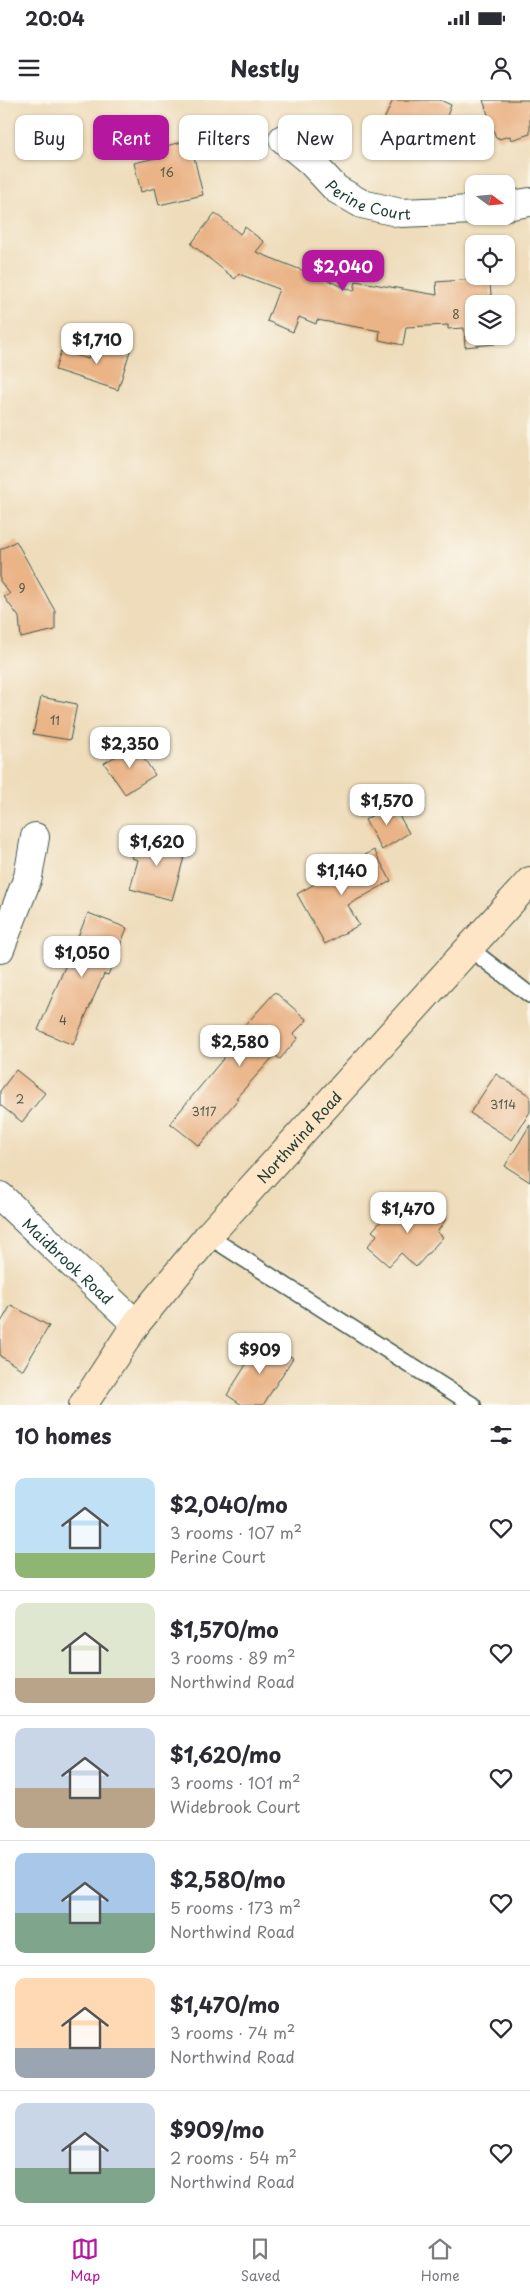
<!DOCTYPE html>
<meta charset="utf-8">
<style>
body{margin:0;font-family:"Playpen Sans",sans-serif;background:#f2f2f3;color:#2b2b33;height:100vh;display:flex;flex-direction:column;font-size:19px;white-space:nowrap}
*{box-sizing:border-box;margin:0}
p{font-size:16px;color:#7c7c81}
.icon{flex:none;width:28px;height:28px;fill:none;stroke:currentColor;stroke-width:2;stroke-linecap:round;stroke-linejoin:round}
.map{position:relative;height:1305px;overflow:hidden}
.drawer{display:flex;flex-direction:column;background:#fff;flex:1}
.drawer>*{flex:none}
.hud{position:absolute;left:15px;top:15px;width:500px;height:45px;display:flex;gap:10px}
.needle{width:32px;rotate:106deg}
.tools{position:absolute;left:465px;top:75px;display:grid;gap:10px}
.tools a{display:grid;place-items:center;width:50px;height:50px;border-radius:10px;background:#fff;box-shadow:0 1px 4px #0004;font-size:25px}
.price{position:absolute;translate:-50% -42px;padding:0 11px;border-radius:10px;background:#fff;color:#222;font-size:16px;line-height:32px;filter:drop-shadow(0 1px 2px #0008)}
.price::after{content:'';position:absolute;left:50%;top:30px;width:15px;height:11px;margin-left:-8px;background:inherit;clip-path:polygon(0 0,100% 0,50% 100%)}
.price.selected{background:#b5179e;color:#fff}
ul{padding:0;list-style:none}
li{display:flex;align-items:center;gap:15px;height:125px;padding:0 15px}
li+li{border-top:1px solid #e1e1e2}
li span{display:grid;place-items:center;flex:none;width:140px;height:100px;border-radius:10px;color:#555}
li>.icon{margin-inline-start:auto}
span .icon{width:60px;height:60px;fill:#fffc;stroke-width:1}
li b{font-size:21px}
h2{display:flex;justify-content:space-between;align-items:center;height:60px;padding:0 15px;font-size:21px}
.chip{padding:0 18px;border-radius:10px;background:#fff;box-shadow:0 1px 4px #0004;font-size:18px;line-height:45px}
.chip.selected{background:#b5179e;color:#fff}
.status{display:flex;justify-content:space-between;align-items:center;height:35px;padding:0 25px;background:#fff;direction:ltr}
.status svg{height:14px;fill:currentColor}
header{display:flex;justify-content:space-between;align-items:center;height:65px;padding:0 15px;background:#fff;font-size:22px;font-weight:700}
.dock{display:flex;justify-content:space-around;align-items:center;height:70px;border-top:1px solid #e1e1e2;background:#fff;font-size:14px;color:#7c7c81}
.dock a{display:grid;justify-items:center;gap:2px}
.dock .selected{color:#b5179e}
.map>svg:first-child{display:block}
.building{fill:#eab487}
.lines{fill:none;stroke-linecap:round;stroke-linejoin:round}
.lane-casing{stroke:#3e5548;stroke-width:18}
.street-casing{stroke:#3e5548;stroke-width:30}
.secondary-casing{stroke:#3e5548;stroke-width:30}
.lane{stroke:#fff;stroke-width:15}
.street{stroke:#fff;stroke-width:28}
.secondary{stroke:#fde5c5;stroke-width:28}
.labels{text-anchor:middle;dominant-baseline:central;stroke-width:4;stroke-linejoin:round;paint-order:stroke}
.number-label{font-size:12px;fill:#525b49}
.street-label{font-size:15px;fill:#1f3d34;stroke:#fbf7ec}
</style>
<div class="status"><b>20:04</b><svg viewBox="0 0 49 12"><path d="M0 12V9h3v3zM5 12V6h3v6zM10 12V3h3v9zM15 12V0h3v12zM26 1h20v11H26zM47 4h2v5h-2z"/></svg></div>
<header><svg class="icon" aria-label="menu" viewBox="0 0 24 24"><path d="M4 6h16M4 12h16M4 18h16"/></svg>Nestly<svg class="icon" aria-label="person" viewBox="0 0 24 24"><circle cx="12" cy="8" r="4"/><path d="M4 21q1-7 8-7t8 7"/></svg></header>
<div class="map">
<svg width="530" height="1305" viewBox="0 0 530 1305">
<rect width="100%" height="100%" fill="#fbf7ec"/>
<filter id="ink" filterUnits="userSpaceOnUse"><feTurbulence type="fractalNoise" baseFrequency=".02" numOctaves="2"/><feDisplacementMap in="SourceGraphic" scale="10" xChannelSelector="R" yChannelSelector="G"/><feConvolveMatrix kernelMatrix="1 2 1 2 8 2 1 2 1" color-interpolation-filters="sRGB"/></filter>
<filter id="wash" filterUnits="userSpaceOnUse"><feTurbulence type="fractalNoise" baseFrequency=".0096" numOctaves="4" result="noise"/><feDisplacementMap in="SourceGraphic" scale="20" xChannelSelector="R" yChannelSelector="G"/><feGaussianBlur stdDeviation="1.12" result="paint"/><feColorMatrix in="noise" values="0 0 0 0 0 0 0 0 0 0 0 0 0 0 0 0 0 1.4 0 .05"/><feComposite in="paint" operator="in"/></filter>
<g filter="url(#wash)">
<rect width="100%" height="100%" fill="#eedcba"/>
<g id="blocks">
<!-- building -->
<path class="building" d="M393,0H440L451,5L433,55L408,46L409,41L397,37L398,32L381,26Z
M483,0H530V34L511,40L510,36L499,39L498,37L496,38Z
M190,40L203,95L159,105L155,88L141,92L134,63L164,56L162,47Z
M215,113L240,134L245,127L264,142L256,152L354,191L356,181L437,195L436,182L476,179L477,185L490,184L492,204H474V236H494L495,244L465,247L464,228L448,229V225L406,227L403,245L379,240L380,231L317,220L316,224L299,217L293,232L267,221L279,189L239,174L235,179L191,144Z
M94,240L130,251L118,290L55,270L61,251L88,259Z
M16,441L55,511V530L21,538L19,517L4,497L10,494L0,481V450Z
M41,597L77,604L70,640L33,634Z
M135,645L155,675L125,694L104,663Z
M392,703L409,733L382,750L365,720Z
M139,734L187,747L172,800L130,789L138,760L132,758Z
M374,750L391,781L348,805L359,825L325,844L297,794Z
M88,813L127,828L108,875L104,874L73,945L38,930Z
M275,892L307,920L293,934L298,938L280,959L275,955L236,998L238,999L199,1046L170,1023L228,953L224,949Z
M16,970L45,993L22,1022L0,1005V991Z
M496,974L530,996V1012L512,1040L470,1013Z
M530,1025V1082L505,1066Z
M427,1102L447,1118L437,1132L443,1137L416,1167L401,1153L389,1166L367,1147L377,1135L372,1131L392,1109L410,1105L418,1112Z
M11,1205L49,1226L23,1270L0,1256V1224Z
M262,1239L293,1258L263,1305H242L227,1295Z"/>
</g>
</g>
<g filter="url(#ink)">
<use href="#blocks" fill-opacity="0" stroke="#3e5548" stroke-width="1"/>
<g class="lines">
<defs>
<path id="lane" d="M469,848L530,895
M208,1136L473,1305"/>
<g id="street">
<path id="s1" d="M283,39L311,62L336,89L362,104L401,113L474,110"/>
<path d="M506,106L530,102"/>
<path d="M0,849L28,777L35,737"/>
<path id="s2" d="M0,1096L136,1224"/>
</g>
<g id="secondary">
<path id="s3" d="M83,1305L136,1224L208,1136L530,781"/>
</g>
</defs>
<!-- lane casing -->
<use href="#lane" class="lane-casing"/>
<!-- street casing -->
<use href="#street" class="street-casing"/>
<!-- secondary casing -->
<use href="#secondary" class="secondary-casing"/>
<!-- lane -->
<use href="#lane" class="lane"/>
<!-- street -->
<use href="#street" class="street"/>
<!-- secondary -->
<use href="#secondary" class="secondary"/>
</g>
</g>
<g class="labels">
<!-- number labels -->
<g class="number-label">
<text x="167" y="72">16</text>
<text x="456" y="214">8</text>
<text x="22" y="488">9</text>
<text x="55" y="620">11</text>
<text x="63" y="920">4</text>
<text x="20" y="999">2</text>
<text x="503" y="1004">3114</text>
<text x="204" y="1011">3117</text>
</g>
<!-- street labels -->
<g class="street-label">
<text stroke="none"><textPath href="#s1" startOffset="108">Perine Court</textPath></text>
<text stroke="none"><textPath href="#s3" startOffset="345">Northwind Road</textPath></text>
<text stroke="none"><textPath href="#s2" startOffset="94">Maidbrook Road</textPath></text>
</g>
</g>
</svg>
<div class="tools">
<a><svg class="needle" viewBox="-14 -14 28 28"><path d="M0-13l5 13h-10z" fill="#e53935"/><path d="M0 13l5-13h-10z" fill="#7c7c81"/></svg></a>
<a><svg class="icon" aria-label="locate" viewBox="0 0 24 24"><circle cx="12" cy="12" r="6"/><path d="M12 2v4M12 18v4M2 12h4M18 12h4"/></svg></a>
<a><svg class="icon" aria-label="layers" viewBox="0 0 24 24"><path d="M12 4l9 5-9 5-9-5zM3 14l9 5 9-5"/></svg></a>
</div>
<b class="price selected" style="left:343px;top:192px">$2,040</b>
<b class="price" style="left:97px;top:265px">$1,710</b>
<b class="price" style="left:130px;top:669px">$2,350</b>
<b class="price" style="left:387px;top:726px">$1,570</b>
<b class="price" style="left:157px;top:767px">$1,620</b>
<b class="price" style="left:342px;top:796px">$1,140</b>
<b class="price" style="left:82px;top:878px">$1,050</b>
<b class="price" style="left:240px;top:967px">$2,580</b>
<b class="price" style="left:408px;top:1134px">$1,470</b>
<b class="price" style="left:260px;top:1275px">$909</b>
<div class="hud">
<a class="chip">Buy</a>
<a class="chip selected">Rent</a>
<a class="chip">Filters</a>
<a class="chip">New</a>
<a class="chip">Apartment</a>
</div>
</div>
<section class="drawer">
<h2>10 homes<svg class="icon" aria-label="filters" viewBox="0 0 24 24"><path d="M4 7h16M4 17h16"/><circle cx="9" cy="7" r="2"/><circle cx="15" cy="17" r="2"/></svg></h2>
<ul>
<li><span style="background:linear-gradient(#bfe0f5 75%,#8fb573 0)"><svg class="icon" aria-label="home" viewBox="0 0 24 24"><path d="M3 11l9-7 9 7M6 9v11h12V9"/></svg></span><div><b>$2,040/mo</b><p>3 rooms · 107 m²</p><p>Perine Court</p></div><svg class="icon" aria-label="heart" viewBox="0 0 24 24"><path d="M12 20l-8-8c-3-5 5-10 8-4 3-6 11-1 8 4z"/></svg></li>
<li><span style="background:linear-gradient(#dfe7d0 75%,#b9a48a 0)"><svg class="icon" aria-label="home" viewBox="0 0 24 24"><path d="M3 11l9-7 9 7M6 9v11h12V9"/></svg></span><div><b>$1,570/mo</b><p>3 rooms · 89 m²</p><p>Northwind Road</p></div><svg class="icon" aria-label="heart" viewBox="0 0 24 24"><path d="M12 20l-8-8c-3-5 5-10 8-4 3-6 11-1 8 4z"/></svg></li>
<li><span style="background:linear-gradient(#c9d6e8 60%,#b9a48a 0)"><svg class="icon" aria-label="home" viewBox="0 0 24 24"><path d="M3 11l9-7 9 7M6 9v11h12V9"/></svg></span><div><b>$1,620/mo</b><p>3 rooms · 101 m²</p><p>Widebrook Court</p></div><svg class="icon" aria-label="heart" viewBox="0 0 24 24"><path d="M12 20l-8-8c-3-5 5-10 8-4 3-6 11-1 8 4z"/></svg></li>
<li><span style="background:linear-gradient(#a9c7e8 60%,#7fa58c 0)"><svg class="icon" aria-label="home" viewBox="0 0 24 24"><path d="M3 11l9-7 9 7M6 9v11h12V9"/></svg></span><div><b>$2,580/mo</b><p>5 rooms · 173 m²</p><p>Northwind Road</p></div><svg class="icon" aria-label="heart" viewBox="0 0 24 24"><path d="M12 20l-8-8c-3-5 5-10 8-4 3-6 11-1 8 4z"/></svg></li>
<li><span style="background:linear-gradient(#ffd9b3 70%,#9aa5b1 0)"><svg class="icon" aria-label="home" viewBox="0 0 24 24"><path d="M3 11l9-7 9 7M6 9v11h12V9"/></svg></span><div><b>$1,470/mo</b><p>3 rooms · 74 m²</p><p>Northwind Road</p></div><svg class="icon" aria-label="heart" viewBox="0 0 24 24"><path d="M12 20l-8-8c-3-5 5-10 8-4 3-6 11-1 8 4z"/></svg></li>
<li><span style="background:linear-gradient(#c9d6e8 65%,#7fa58c 0)"><svg class="icon" aria-label="home" viewBox="0 0 24 24"><path d="M3 11l9-7 9 7M6 9v11h12V9"/></svg></span><div><b>$909/mo</b><p>2 rooms · 54 m²</p><p>Northwind Road</p></div><svg class="icon" aria-label="heart" viewBox="0 0 24 24"><path d="M12 20l-8-8c-3-5 5-10 8-4 3-6 11-1 8 4z"/></svg></li>
</ul>
</section>
<nav class="dock">
<a class="selected"><svg class="icon" aria-label="map" viewBox="0 0 24 24"><path d="M3 6l6-2 6 2 6-2v14l-6 2-6-2-6 2zM9 4v14M15 6v14"/></svg>Map</a>
<a><svg class="icon" aria-label="saved" viewBox="0 0 24 24"><path d="M7 4h10v16l-5-4-5 4z"/></svg>Saved</a>
<a><svg class="icon" aria-label="home" viewBox="0 0 24 24"><path d="M3 11l9-7 9 7M6 9v11h12V9"/></svg>Home</a>
</nav>
